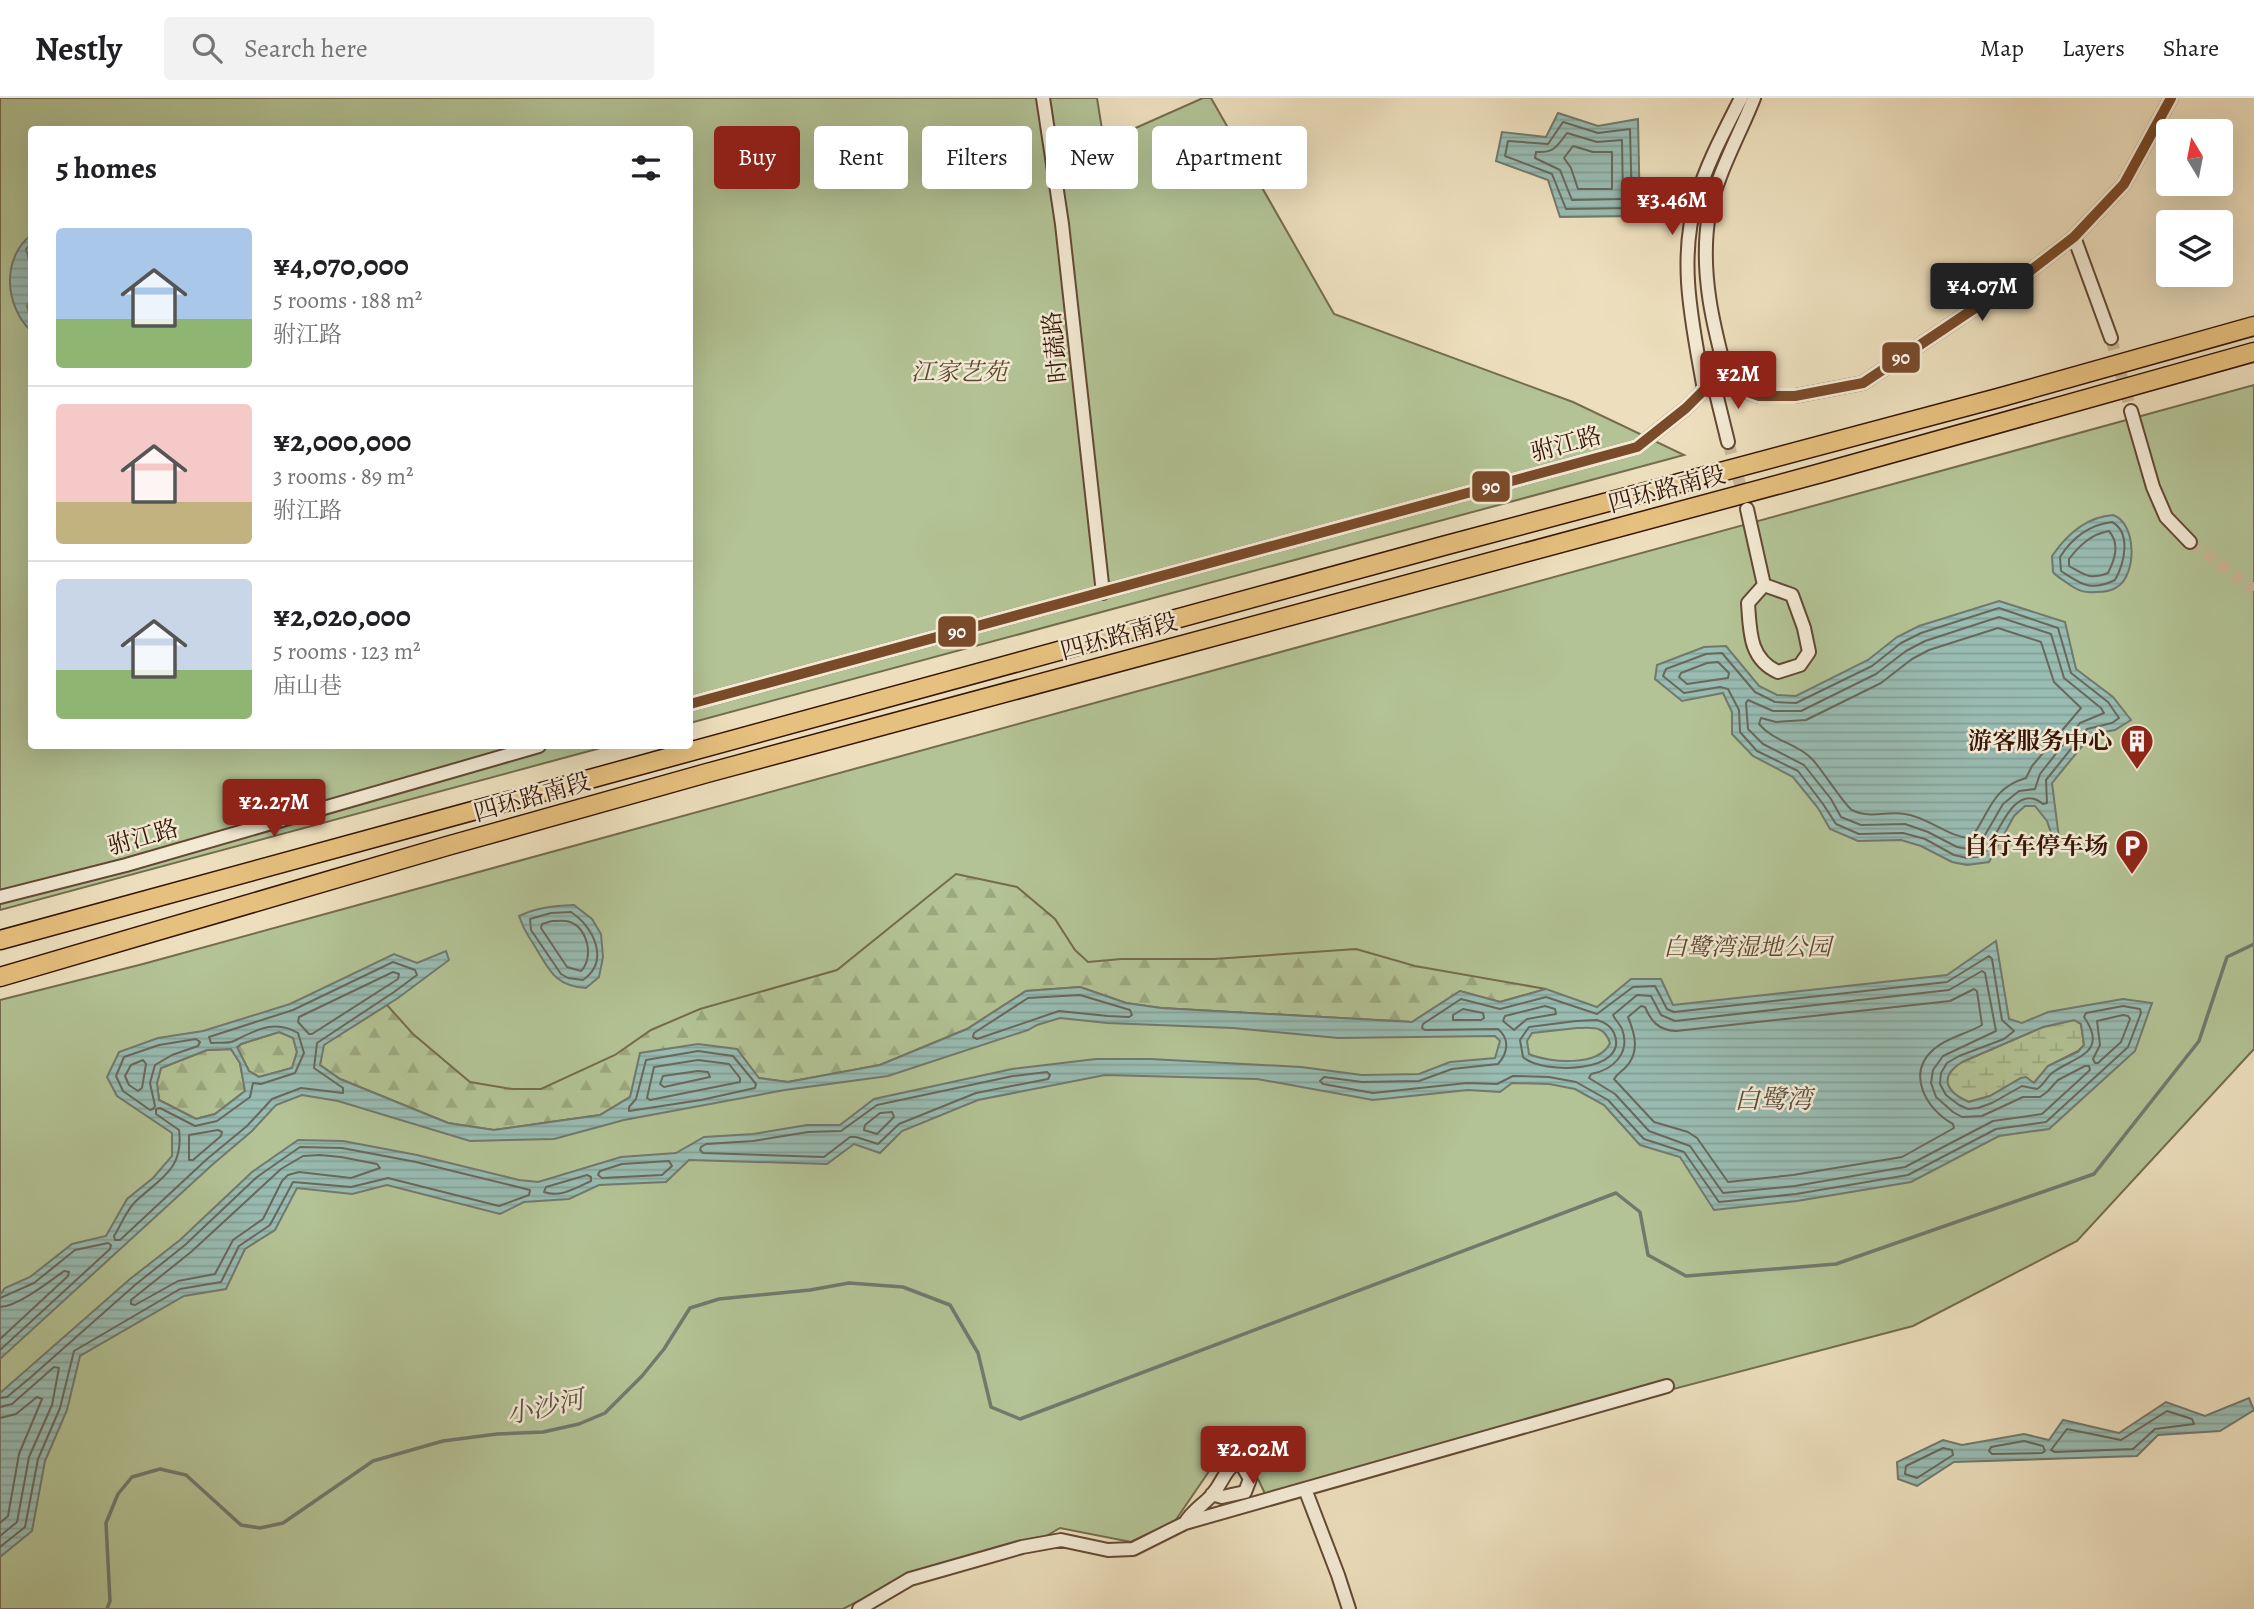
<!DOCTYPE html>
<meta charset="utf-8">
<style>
body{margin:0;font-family:Alegreya,"Noto Serif SC",serif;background:#f2f2f2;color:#202124;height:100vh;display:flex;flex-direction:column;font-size:26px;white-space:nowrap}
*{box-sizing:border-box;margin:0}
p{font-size:23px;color:#757577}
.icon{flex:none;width:38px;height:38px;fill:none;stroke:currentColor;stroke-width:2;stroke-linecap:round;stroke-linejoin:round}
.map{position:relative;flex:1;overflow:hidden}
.side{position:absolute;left:28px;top:28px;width:665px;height:623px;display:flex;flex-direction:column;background:#fff;border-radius:7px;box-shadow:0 7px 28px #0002}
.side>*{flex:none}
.top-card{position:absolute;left:714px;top:28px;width:665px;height:63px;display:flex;gap:14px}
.needle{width:46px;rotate:350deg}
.tools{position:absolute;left:2156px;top:21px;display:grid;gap:14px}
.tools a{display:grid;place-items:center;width:77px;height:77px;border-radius:7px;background:#fff;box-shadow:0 7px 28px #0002;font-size:35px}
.price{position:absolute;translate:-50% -60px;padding:0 16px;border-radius:7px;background:#8f2418;color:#fff;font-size:23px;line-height:46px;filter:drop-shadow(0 2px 4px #0008)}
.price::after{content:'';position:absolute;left:50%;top:42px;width:21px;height:16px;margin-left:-10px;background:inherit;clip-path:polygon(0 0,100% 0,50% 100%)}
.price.current{background:#222;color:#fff}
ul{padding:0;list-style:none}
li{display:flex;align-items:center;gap:21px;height:175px;padding:0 28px}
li+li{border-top:2px solid #e0e0e0}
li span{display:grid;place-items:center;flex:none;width:196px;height:140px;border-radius:7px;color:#555}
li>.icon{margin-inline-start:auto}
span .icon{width:84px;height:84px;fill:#fffc;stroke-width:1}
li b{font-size:30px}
h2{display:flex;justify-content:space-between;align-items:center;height:84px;padding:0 28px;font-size:30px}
.chip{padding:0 24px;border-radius:7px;background:#fff;box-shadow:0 7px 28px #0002;font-size:24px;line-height:63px}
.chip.current{background:#8f2418;color:#fff}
header{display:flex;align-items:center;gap:42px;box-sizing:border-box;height:98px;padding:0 35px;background:#fff;border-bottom:2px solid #e0e0e0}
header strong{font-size:33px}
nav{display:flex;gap:38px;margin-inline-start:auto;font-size:24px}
.search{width:490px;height:63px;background:#f2f2f2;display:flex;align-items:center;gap:18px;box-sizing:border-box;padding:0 24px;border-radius:7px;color:#757577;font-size:26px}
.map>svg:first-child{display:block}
.green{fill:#b3c395;stroke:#746c4e;stroke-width:2}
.forest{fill:url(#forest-firs);stroke:#746c4e;stroke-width:2}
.wetland{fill:url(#wetland-marsh);stroke:#746c4e;stroke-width:2}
.water{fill:url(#water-rules);stroke:#71796e;stroke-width:2;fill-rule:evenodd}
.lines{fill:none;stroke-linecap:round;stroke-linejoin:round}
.shore{stroke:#68685c;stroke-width:2}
.stream{stroke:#71796e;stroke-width:3.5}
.minor-tunnel{stroke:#c8b798;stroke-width:12;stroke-dasharray:12 6;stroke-linecap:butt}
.minor-casing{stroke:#644834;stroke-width:16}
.highway-casing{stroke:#361506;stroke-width:21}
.minor{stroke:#f3ead4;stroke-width:12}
.highway{stroke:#e6c07e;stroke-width:18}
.bus-1-casing{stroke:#f3ead4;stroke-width:16}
.bus-1{stroke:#7a4b2a;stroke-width:10}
.labels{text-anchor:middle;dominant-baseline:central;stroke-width:5;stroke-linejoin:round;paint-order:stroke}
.street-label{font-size:24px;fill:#361506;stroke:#f3ead4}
.park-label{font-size:24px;font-style:italic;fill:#5c4931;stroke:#f3ead4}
.poi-label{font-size:24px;font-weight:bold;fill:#361506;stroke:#f3ead4;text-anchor:end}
.water-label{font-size:26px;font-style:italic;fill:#594f43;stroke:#f3ead4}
.line-badge{stroke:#f3ead4;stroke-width:2.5}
.badge-label{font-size:19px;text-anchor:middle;font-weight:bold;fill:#fff}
</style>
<header>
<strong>Nestly</strong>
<div class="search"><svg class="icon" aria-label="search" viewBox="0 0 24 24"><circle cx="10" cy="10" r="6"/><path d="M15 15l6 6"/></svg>Search here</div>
<nav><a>Map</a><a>Layers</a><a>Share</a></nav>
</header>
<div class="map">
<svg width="2254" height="1511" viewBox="0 0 2254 1511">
<defs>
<pattern id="forest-firs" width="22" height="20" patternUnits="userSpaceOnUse" patternTransform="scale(1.75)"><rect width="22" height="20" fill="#b3c395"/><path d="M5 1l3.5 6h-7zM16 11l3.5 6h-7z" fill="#9ba77f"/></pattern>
<pattern id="wetland-marsh" width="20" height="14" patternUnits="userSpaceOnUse" patternTransform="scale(1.75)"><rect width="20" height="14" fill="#b3c395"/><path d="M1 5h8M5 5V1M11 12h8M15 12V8" fill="none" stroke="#9ba77f"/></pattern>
<pattern id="water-rules" width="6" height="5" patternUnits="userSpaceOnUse" patternTransform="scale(1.75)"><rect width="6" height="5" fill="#99bcb3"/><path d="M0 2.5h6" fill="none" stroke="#84a198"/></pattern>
</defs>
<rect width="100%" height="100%" fill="#eddfbd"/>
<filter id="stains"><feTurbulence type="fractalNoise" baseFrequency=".00286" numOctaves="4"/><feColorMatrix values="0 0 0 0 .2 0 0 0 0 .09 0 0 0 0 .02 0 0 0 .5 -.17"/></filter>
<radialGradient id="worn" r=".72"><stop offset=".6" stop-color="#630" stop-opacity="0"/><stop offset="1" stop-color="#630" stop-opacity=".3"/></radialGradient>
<!-- green -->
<path class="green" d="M0,0H1097L1104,44L1203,0H1211L1334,216L1573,304L1684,357L690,625V32H32V648H608L0,812Z
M2254,287V951L2077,1143L1913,1228L1266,1398L1236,1334L1175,1423L1131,1444L1060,1430L1041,1441L911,1476L843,1511H0V902L143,866Z"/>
<!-- forest -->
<path class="forest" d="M956,776L1017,789L1055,821L1075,852L1088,864L1121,861H1214L1356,851L1415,868L1546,891L1500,904L1460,893L1412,924L1161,910L1126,905L1080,889L1026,893L967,931L880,967L788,984L759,980L630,999L600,1017L494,1032L448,1025L340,981L320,967L323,947L387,907L413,936L470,984L512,991H541L615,957L651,932L700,911L837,872Z
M279,934L293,939L297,954L292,970L259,979L249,973L237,950L241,946Z
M231,951L240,965L245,993L215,1016L196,1021L159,1002L157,985L161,970L207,952Z"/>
<!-- wetland -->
<path class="wetland" d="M2074,922L2081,926L2084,947L2078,953L2048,968L2034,985L2021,980L1990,998L1968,1004C1946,994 1938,979 1962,964L2043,929Z"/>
<!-- water -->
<path class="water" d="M1558,15L1598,28L1638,21L1640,118L1560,119L1548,82L1496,63L1502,34L1546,39Z
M31,137V146L26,151C31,168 37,192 27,208L31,221V233C5,208 1,161 31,137Z
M2113,417C2137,425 2137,477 2117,489C2112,493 2102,494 2096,494C2084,495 2079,493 2070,487C2064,482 2058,480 2053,474L2052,458C2067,436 2086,419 2113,417Z
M1999,503L2065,524L2076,571L2113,599L2131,622L2115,632L2092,636L2052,685L2059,740L2054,744L2047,723L2035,708H2025L2014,718L1989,764L1967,767L1952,764L1921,748L1901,742L1858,743L1830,731L1818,710L1793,679L1753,658L1732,636V614L1723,595L1682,603L1655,581L1657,567L1704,549L1726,548L1759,588L1777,597L1796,598L1868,562L1897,539L1919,528Z
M574,807L592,821L601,836L603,859L599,879L586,890C554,888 549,871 534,847C526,834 524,833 519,818C538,809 554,808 574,807Z
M1996,843L2009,921L2022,925L2048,914L2123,901L2152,905L2135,953L2049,1031L1999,1038L1911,1084L1797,1103L1714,1112L1680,1059L1640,1047L1604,1007L1575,991L1549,986L1512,985L1500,994L1468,992L1373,1002L1257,981L1105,977L978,1002L902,1033L880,1055L854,1046L827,1066L689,1062L666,1084L599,1087L569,1101L524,1104L500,1116L387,1087L352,1096L297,1090L275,1132L245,1151L226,1191L184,1198L80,1258L67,1312L45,1363L32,1433L0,1459V1295L130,1181L180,1142L252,1074L298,1042L343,1043L417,1057L519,1082L538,1084L621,1059L676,1055L704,1039L753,1036L807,1027H840L874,1001L1012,971L1096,961H1150L1301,969L1362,977L1419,976L1450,964L1495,960L1500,943L1495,938L1338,940L1233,930L1107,925L1060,920L1037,927L1028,932L888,978L785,992L624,1022L554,1041L470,1043L338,1003L302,997L276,1007L252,1033L212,1067L0,1261V1197L5,1190L30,1179L72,1146L106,1138L127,1101L153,1080L172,1058V1035L117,998L107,979L119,954L158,940L203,933L290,906L394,856L417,865L446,853L449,862L398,900L324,947L320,967L340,981L448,1025L494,1032L600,1017L630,999L640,955L698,946L737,951L759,980L788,984L880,967L967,931L1026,893L1080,889L1126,905L1161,910L1412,924L1460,893L1500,904L1546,891L1597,909L1631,881H1661L1673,907L1947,877ZM2074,922L2081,926L2084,947L2078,954L2048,968L2034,985L2026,979L2021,980L1990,998L1969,1004C1946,994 1938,979 1962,964L2043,929ZM1577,930C1593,930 1604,927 1610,945C1599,969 1550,965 1529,956L1527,943L1532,935ZM279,934L293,940L297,954L292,970L259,979L249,973L237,949L241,946ZM231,951L240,965L245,993L215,1016L196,1021L159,1002L157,985L161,970L207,952Z
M2249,1300L2254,1312L2220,1333L2158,1337L2137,1358L1954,1364L1917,1388L1898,1381L1897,1364L1943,1342L1962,1347L2024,1336L2049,1342L2063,1322L2119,1335L2166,1304L2205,1318Z"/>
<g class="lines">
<!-- shore -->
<path class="shore" d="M1563,24L1598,35L1630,31L1632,110L1566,111L1552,76L1505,58L1508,43L1548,46Z
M1567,35L1597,44L1622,42L1623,101L1572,102L1560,72L1535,60L1536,54C1555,55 1557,48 1567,35Z
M1573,48L1593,54H1612V91H1578L1571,70L1564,60Z
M2112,424C2132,435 2124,466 2115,482C2090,494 2081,486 2061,473L2060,459C2072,440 2089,427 2112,424Z
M2109,433C2120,446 2115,461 2108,475C2089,482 2085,477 2069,468V461C2079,448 2091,436 2109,433Z
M1999,510L2058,530L2071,575L2108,604L2119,620L2112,625L2087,631L2046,682L2047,705L2043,706C2013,681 1996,743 1983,758L1967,760L1954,757L1925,741L1903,735L1859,736L1836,726L1823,706L1798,673L1757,653L1740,634L1739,612L1728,591L1720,589L1684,595L1663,578L1666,571L1706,556L1722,555L1755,594L1775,604L1796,605L1872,568L1901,545L1921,535Z
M1999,519L2051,536L2064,580L2101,610L2104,615L2080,625L2040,676L2035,691L2019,693L2003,706L1978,749L1968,751L1957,749L1928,734L1905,726L1861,727L1841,719L1831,701L1804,667L1763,646L1748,631L1746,605L1748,602L1773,613H1801L1876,576L1906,553L1925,543Z
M1998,530L2041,544L2054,584L2081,610L2032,668L2026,680C1991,690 1990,715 1971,740C1950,740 1928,719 1905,716C1887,713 1869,721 1852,712C1845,708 1821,670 1812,661C1797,645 1774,644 1759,626L1761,620L1776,624L1806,622L1881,585L1912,561L1929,552Z
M1718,564L1729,575L1728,580L1687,586L1679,579L1681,575L1707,565Z
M571,814C594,829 610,863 583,882L568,880L561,876L531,832L530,821L551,815Z
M552,823C557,823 565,822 570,824C588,830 594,860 581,873L567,869L541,830L542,826Z
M1989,858L1992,861L2002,922L2014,933L2004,941L1959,958L1947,965L1941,975L1940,986L1946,997L1959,1007L1968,1011L1978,1010L1992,1005L2022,988L2037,991C2044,987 2046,980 2052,975C2073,959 2110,956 2084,919L2086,915L2123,908L2140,911L2141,915L2128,949L2046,1024L1996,1031L1908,1077L1796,1096L1719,1104L1684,1054L1644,1041L1608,1002L1576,984L1549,979L1513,978L1497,986L1467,985L1373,995L1323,986L1320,983L1324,979L1362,984L1419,983L1452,971L1498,966C1508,955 1510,941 1498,931L1425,932L1422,930L1423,926L1461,901L1500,911L1546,899L1597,916L1633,889L1655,888L1667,911L1674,914L1947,884Z
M393,864L415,872L417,877L394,894L317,945L314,970L343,990V995L301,990L272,1001L247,1028L207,1061L120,1142H115L114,1138C121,1127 126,1113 135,1104C160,1080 184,1072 179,1032L156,1016V1011L160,1010L195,1028L217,1023L250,999L253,985L261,986L295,975L304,955L298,935C275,921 256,932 234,943C228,946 218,944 211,945L209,939L293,912Z
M1982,873L1985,875L1996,933L1943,958L1933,972L1931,985L1936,999L1953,1014L1962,1019L1982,1018L2023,999H2040L2047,994L2058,982L2085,968H2089L2090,972L2042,1016L1993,1023L1905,1069L1795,1088L1723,1095L1690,1048L1649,1033L1615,996L1589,980L1591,976C1613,972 1631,955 1622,931C1620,926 1615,922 1613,917L1637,897L1651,898L1661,917L1675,923L1949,892Z
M393,874L399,876L398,881L312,936H309L298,924L299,919Z
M1974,891L1977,893L1982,927C1967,936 1948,939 1934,951C1905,976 1927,1012 1953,1026L1954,1030L1902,1059L1793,1077L1728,1084L1697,1040L1688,1034L1654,1024L1614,981C1617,976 1621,974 1626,969C1640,954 1635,936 1628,919L1641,908L1645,909C1651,923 1658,932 1676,933L1950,903Z
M1080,897L1130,912L1132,917L1129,919L1108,918L1059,913L977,941L973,939L974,935L1028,900Z
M1545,908L1555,911L1556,916L1527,921L1514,932L1503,923L1505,918Z
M1463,911L1483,915L1484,920L1481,922H1453V917Z
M2123,917L2128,918L2130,921L2121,944L2098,965H2095L2093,961L2100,947L2097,923Z
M1597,922C1604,924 1611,928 1614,935C1631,975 1542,977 1523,959L1520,942L1529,929L1576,923Z
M196,941L200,944L198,948L172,957L155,967L150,985L155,1008L153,1011L150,1012L123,993L116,978L124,959L159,947Z
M698,953L733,958L756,986L755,990L701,1002L629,1013V1009L636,1001L646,962Z
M143,962L146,966L142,990L138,993L129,987L125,978L131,967Z
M698,962L729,966L740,980V984L650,1002L647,1000L654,969Z
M698,973L708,974L710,979L664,989L660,986L663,978Z
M1047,974L1050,977L1048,981L976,995L899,1026L878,1046L856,1039H850L824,1059L703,1055L700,1052L701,1049L706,1046L753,1043L808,1034L841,1033L877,1007L1013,978Z
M892,1014L894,1019L877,1036L864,1032L865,1027L880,1015Z
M218,1032L222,1034L221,1038L193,1062H189V1037Z
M320,1057L341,1059L377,1066L380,1070L351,1080L299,1074L288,1077L282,1083L263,1121L233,1142L215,1176L178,1183L135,1207L131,1206V1202L191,1154L281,1071L303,1058Z
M669,1063L672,1068L662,1077L602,1080L598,1077L600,1073L622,1066Z
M587,1077L591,1079V1083C576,1090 560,1100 544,1094L546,1089Z
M0,1200L34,1185L75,1152L108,1145L111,1147L110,1151L0,1252
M0,1209C18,1208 49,1184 64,1173L69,1174L68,1178L0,1241
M0,1300L7,1299L31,1279L135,1187L185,1147L257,1079L300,1049L342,1050L416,1064L530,1092L529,1097L499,1108L388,1080L351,1089L293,1084L270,1127L239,1148L221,1184L180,1191L74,1253L60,1310L38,1361L25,1429L0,1449
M0,1309L12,1306L54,1269L59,1270L52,1307L29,1359L17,1424L0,1438
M2167,1313L2192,1321L2194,1326L2155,1331L2133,1351L2055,1354L2051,1352L2067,1331L2121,1342Z
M0,1320L16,1316L37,1299L42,1301L19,1356L8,1418L0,1425
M2024,1343L2043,1348L2045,1353L2042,1355L1992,1356L1989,1353L1991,1349Z
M1943,1350L1952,1352L1953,1357L1917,1380L1905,1376L1906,1368Z"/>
<!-- stream -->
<path class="stream" d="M107,1511L110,1503L106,1425L118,1396L132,1379L160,1371L186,1377L241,1427L260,1430L283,1425L373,1363L443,1343L497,1336L543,1334L579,1326L605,1315L642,1278L664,1251L690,1210L719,1201L810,1192L849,1185L903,1189L950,1207L978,1255L991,1309L1020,1321L1616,1095L1640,1114L1648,1157L1686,1178L1836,1166L2094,1076L2199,943L2227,859L2254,846"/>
<!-- minor-tunnel -->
<path class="minor-tunnel" d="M2111,240L2131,313
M1728,344L1747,411
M2190,444L2254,492"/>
<defs>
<path id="minor" d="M1043,0L1062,126L1103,495
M2074,139L2111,240
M1729,287C1714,231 1699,175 1709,116C1716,78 1740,36 1754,0
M1715,291L1728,344
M1704,292C1693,228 1677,163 1697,99C1707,65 1725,32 1741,0
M2131,313L2153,389L2166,419L2190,444
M1747,411L1764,487L1748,505C1750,533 1749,561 1778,574L1800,567L1809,554L1804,530L1792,497L1764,487
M690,606L1637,349L1686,310L1704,292L1729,287L1759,298H1795L1863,285L2026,176L2074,139L2124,86L2171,0
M0,799L126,767L539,648
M1305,1391L1338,1477L1349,1511
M1185,1425C1192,1413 1203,1407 1212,1397C1224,1383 1222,1375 1239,1362L1250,1381L1245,1394L1222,1399L1212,1396
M859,1511L910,1481L1022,1449L1061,1442L1108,1452L1133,1451L1185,1425L1667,1288"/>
<path id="highway" d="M0,842L1443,448L1998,300L2254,228
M0,879L447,748L707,675L1821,375L2254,254"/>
</defs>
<!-- minor casing -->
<use href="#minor" class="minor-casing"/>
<!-- highway casing -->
<use href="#highway" class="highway-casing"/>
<!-- minor -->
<use href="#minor" class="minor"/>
<!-- highway -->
<use href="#highway" class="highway"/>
<defs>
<path id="bus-1" d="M690,606L1637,349L1686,310L1704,292L1729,287L1759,298H1795L1863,285L2026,176L2074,139L2124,86L2171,0"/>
</defs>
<!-- bus-1 casing -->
<use href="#bus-1" class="bus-1-casing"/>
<!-- bus-1 -->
<use href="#bus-1" class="bus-1"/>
</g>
<!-- icons -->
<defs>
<symbol id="building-pin" viewBox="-11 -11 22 30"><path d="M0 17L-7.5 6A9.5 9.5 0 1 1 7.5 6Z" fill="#8f2418" stroke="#f3ead4"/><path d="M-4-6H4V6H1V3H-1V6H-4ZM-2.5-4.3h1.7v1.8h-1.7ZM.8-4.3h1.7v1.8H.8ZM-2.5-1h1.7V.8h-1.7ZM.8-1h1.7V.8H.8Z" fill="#fff"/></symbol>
<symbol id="parking-pin" viewBox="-11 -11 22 30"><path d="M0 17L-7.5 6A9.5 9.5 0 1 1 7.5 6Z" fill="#8f2418" stroke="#f3ead4"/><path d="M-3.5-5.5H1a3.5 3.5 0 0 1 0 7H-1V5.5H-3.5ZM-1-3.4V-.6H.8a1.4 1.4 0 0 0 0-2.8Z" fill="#fff"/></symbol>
</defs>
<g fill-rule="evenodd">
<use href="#building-pin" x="2118" y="624" width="38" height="52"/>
<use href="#parking-pin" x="2113" y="729" width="38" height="52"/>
</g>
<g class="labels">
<!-- street labels -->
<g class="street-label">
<text transform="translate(1055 249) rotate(-96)">时蔬路</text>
<text transform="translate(1566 346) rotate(-15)">驸江路</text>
<text transform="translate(1667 391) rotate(-15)">四环路南段</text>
<text transform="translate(1119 538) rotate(-15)">四环路南段</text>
<text transform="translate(532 699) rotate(-16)">四环路南段</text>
<text transform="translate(143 739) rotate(-16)">驸江路</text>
</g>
<!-- park labels -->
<g class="park-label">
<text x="959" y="274">江家艺苑</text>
<text x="1747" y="849">白鹭湾湿地公园</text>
</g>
<!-- poi labels -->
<g class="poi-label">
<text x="2112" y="643">游客服务中心</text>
<text x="2108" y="748">自行车停车场</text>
</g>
<!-- water labels -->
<g class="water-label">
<text x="1773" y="1001">白鹭湾</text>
<text transform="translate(545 1309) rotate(-12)">小沙河</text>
</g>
</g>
<g class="line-badge">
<rect x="1881" y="243" width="40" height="33" rx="7" fill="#7a4b2a"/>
<rect x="1471" y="372" width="40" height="33" rx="7" fill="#7a4b2a"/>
<rect x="937" y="517" width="40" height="33" rx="7" fill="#7a4b2a"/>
</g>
<g class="badge-label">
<text x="1901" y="266">90</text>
<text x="1491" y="395">90</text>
<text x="957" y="540">90</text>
</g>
<rect width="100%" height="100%" filter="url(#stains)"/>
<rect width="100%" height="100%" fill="url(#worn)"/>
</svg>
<div class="tools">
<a><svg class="needle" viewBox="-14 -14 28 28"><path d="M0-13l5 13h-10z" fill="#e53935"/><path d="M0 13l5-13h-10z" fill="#757577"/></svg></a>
<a><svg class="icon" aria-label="layers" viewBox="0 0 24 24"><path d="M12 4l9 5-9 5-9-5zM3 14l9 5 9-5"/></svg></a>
</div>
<b class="price" style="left:1672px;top:139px">¥3.46M</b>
<b class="price current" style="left:1982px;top:225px">¥4.07M</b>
<b class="price" style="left:1738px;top:313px">¥2M</b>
<b class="price" style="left:274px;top:741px">¥2.27M</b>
<b class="price" style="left:1253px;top:1388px">¥2.02M</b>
<div class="top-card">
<a class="chip current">Buy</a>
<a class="chip">Rent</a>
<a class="chip">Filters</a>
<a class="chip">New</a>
<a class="chip">Apartment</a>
</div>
<section class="side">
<h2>5 homes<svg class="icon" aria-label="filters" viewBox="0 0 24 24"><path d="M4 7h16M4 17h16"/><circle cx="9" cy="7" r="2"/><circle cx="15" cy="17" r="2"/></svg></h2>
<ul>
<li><span style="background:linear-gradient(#a9c7e8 65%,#8fb573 0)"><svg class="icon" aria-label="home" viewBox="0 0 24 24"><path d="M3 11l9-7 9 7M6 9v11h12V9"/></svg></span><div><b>¥4,070,000</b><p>5 rooms · 188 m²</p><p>驸江路</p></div></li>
<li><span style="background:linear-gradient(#f6c9c9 70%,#c2b280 0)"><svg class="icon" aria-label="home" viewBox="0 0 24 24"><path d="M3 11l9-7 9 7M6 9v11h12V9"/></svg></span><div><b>¥2,000,000</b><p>3 rooms · 89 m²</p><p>驸江路</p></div></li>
<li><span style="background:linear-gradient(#c9d6e8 65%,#8fb573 0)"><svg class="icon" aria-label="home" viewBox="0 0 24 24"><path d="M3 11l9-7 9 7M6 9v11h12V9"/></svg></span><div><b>¥2,020,000</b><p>5 rooms · 123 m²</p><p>庙山巷</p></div></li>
</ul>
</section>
</div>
